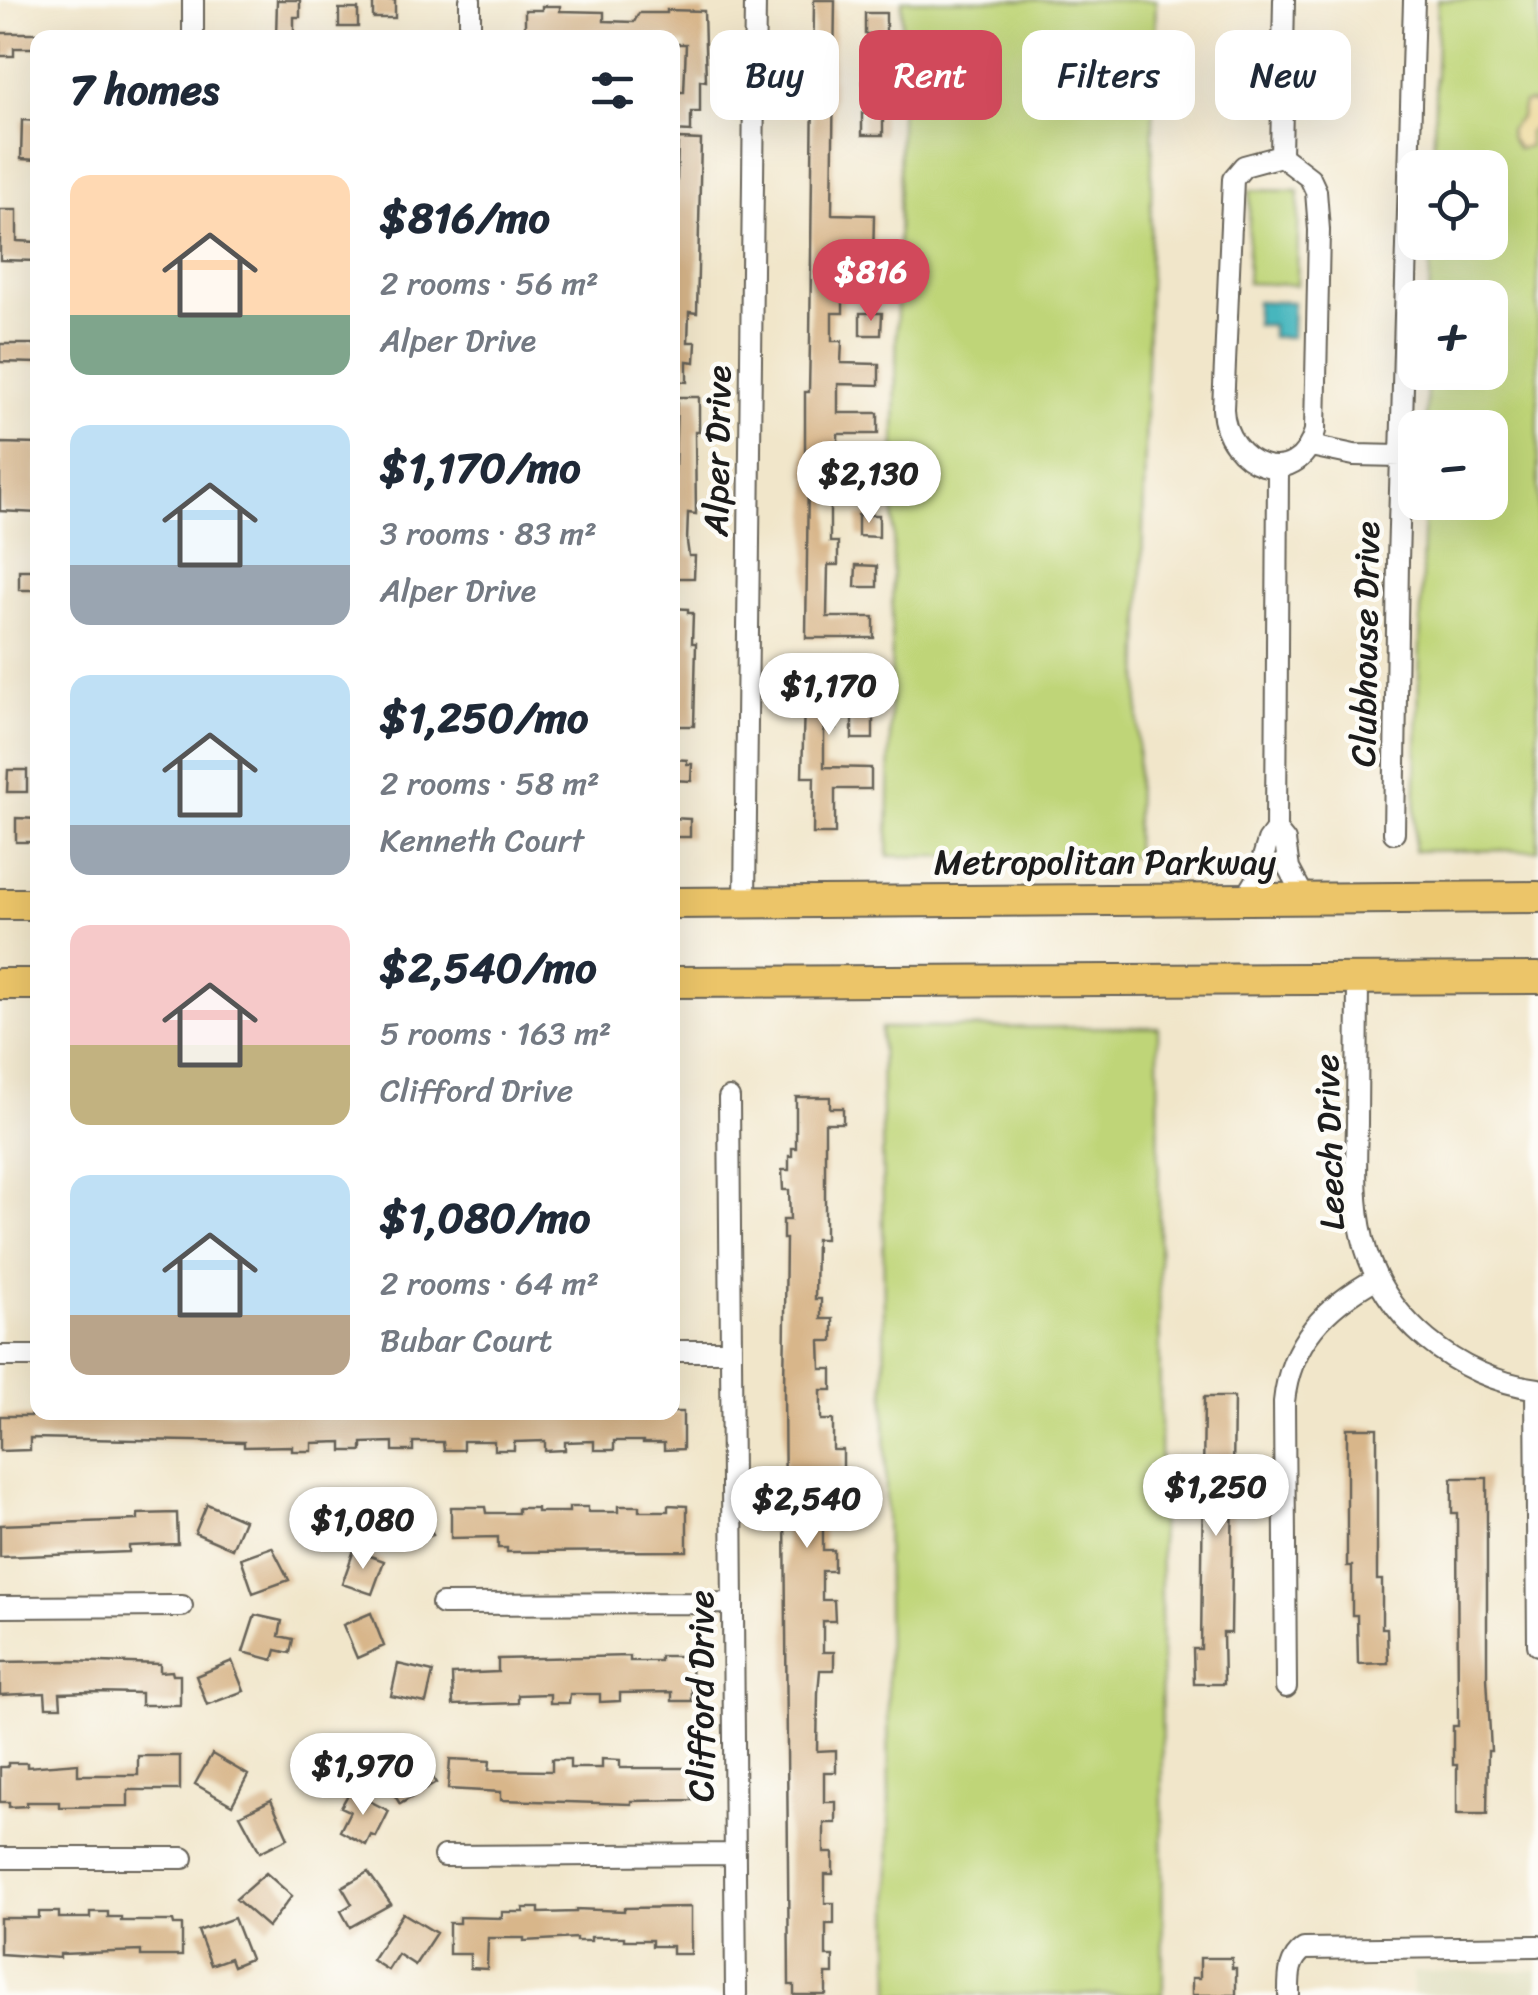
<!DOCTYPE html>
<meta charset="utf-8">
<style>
body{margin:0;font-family:Sriracha,sans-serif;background:#f6f6f7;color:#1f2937;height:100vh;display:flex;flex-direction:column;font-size:38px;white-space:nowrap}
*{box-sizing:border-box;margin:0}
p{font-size:32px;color:#747a83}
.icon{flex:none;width:55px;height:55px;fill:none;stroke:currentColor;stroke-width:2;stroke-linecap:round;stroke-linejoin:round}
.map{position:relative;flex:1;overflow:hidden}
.side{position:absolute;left:30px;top:30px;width:650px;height:1390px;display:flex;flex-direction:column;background:#fff;border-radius:20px;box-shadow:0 10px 40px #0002}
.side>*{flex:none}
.top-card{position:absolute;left:710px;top:30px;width:678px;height:90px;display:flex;gap:20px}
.buttons{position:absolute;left:1398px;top:150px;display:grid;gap:20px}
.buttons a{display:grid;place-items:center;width:110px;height:110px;border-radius:20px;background:#fff;box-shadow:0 10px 40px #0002;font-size:50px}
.price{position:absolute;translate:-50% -85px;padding:0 22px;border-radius:35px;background:#fff;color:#222;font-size:32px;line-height:65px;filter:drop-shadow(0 2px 5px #0008)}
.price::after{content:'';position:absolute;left:50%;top:60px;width:30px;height:22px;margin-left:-15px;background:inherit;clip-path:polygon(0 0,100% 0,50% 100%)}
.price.active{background:#d1495b;color:#fff}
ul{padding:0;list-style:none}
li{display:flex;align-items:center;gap:30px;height:250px;padding:0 40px}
li span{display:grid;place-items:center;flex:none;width:280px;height:200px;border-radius:20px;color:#555}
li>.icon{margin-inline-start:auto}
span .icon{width:120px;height:120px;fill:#fffc;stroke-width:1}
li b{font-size:42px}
h2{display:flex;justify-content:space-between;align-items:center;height:120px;padding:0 40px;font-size:42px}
.tag{padding:0 35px;border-radius:20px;background:#fff;box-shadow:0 10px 40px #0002;font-size:35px;line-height:90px}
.tag.active{background:#d1495b;color:#fff}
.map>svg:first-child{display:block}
.built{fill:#deddbb}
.green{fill:#bfd578;stroke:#6e784a;stroke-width:2.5}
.sand{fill:#eeda9e;stroke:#857b5d;stroke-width:2.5}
.water{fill:#46b6bd;stroke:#31696c;stroke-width:2.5}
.building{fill:#d8b68a}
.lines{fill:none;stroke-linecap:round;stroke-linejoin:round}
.minor-casing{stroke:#676359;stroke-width:24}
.primary-casing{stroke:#676359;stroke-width:34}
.minor{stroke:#fff;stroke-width:20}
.primary{stroke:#ecc569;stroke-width:30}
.labels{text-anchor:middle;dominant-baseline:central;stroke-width:9;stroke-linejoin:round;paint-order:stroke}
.street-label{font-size:35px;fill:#1c1c1c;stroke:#fdfcf7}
</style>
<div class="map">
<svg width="1538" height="1995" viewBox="0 0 1538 1995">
<rect width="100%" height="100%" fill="#fdfcf7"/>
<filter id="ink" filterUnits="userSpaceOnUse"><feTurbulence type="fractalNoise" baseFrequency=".01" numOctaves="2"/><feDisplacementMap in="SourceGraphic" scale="20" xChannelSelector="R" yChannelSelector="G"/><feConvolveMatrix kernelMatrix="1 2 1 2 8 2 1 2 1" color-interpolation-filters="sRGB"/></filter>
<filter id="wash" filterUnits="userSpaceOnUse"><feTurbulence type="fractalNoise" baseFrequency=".0048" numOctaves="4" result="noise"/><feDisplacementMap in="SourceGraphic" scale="40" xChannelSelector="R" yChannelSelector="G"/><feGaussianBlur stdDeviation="2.25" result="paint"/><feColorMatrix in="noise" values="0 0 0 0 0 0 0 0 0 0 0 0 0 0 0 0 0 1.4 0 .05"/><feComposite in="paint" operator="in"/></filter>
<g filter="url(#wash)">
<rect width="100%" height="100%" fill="#f1e6ca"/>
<!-- built -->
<path class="built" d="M1538,1970V1995H1413V1972Z"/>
<!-- green -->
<path class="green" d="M902,0H1156L1135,857L888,856Z
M1438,0H1538V850L1414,851L1424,503L1490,502V428L1426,427L1427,373L1490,372V298L1429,297L1431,243L1490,242V168L1433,167Z
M1250,190L1299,191L1297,285L1247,283Z
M1158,1027L1163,1995H891L881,1028Z"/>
<!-- sand -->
<path class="sand" d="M1530,102L1538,105V125L1529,132V146L1518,149L1511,139L1509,130L1521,117L1524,103Z"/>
<!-- water -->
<path class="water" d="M1256,301L1293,302L1292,337H1272V325H1256Z"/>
<g id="blocks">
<!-- building -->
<path class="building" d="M277,0H300V17H294V38H276Z
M373,0H395V18H373Z
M814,0H835L832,214L874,215L873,263H877V285H843V313H832V341H842L841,363L879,364V385L838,384V413H878V434H838V465H830V542H838V565H828L827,617H874V638H806L808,476H805V392H809L810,341Z
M542,6H560V11L604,12V21L634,22L639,13H667V10L704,11L706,81L700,80V112H691V132L672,131V92H684L686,44H672V38L617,35L534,38V32H525V10H542Z
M339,9H358V27H339Z
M865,13H886V34H865Z
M0,33H38V48H14V56H0Z
M863,63H885L884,84H863Z
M862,113L883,114V135H862Z
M22,120L38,121V160L21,159Z
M678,139L701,140L697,313L689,312L688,342H696L695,362L687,361V382L672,381Z
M0,210H17V241L38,242V261L0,260Z
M860,313H882L881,335H860Z
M0,344H38V363L0,362Z
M677,397H699V432H695L696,514L688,513L687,542L689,556H695L694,578H672Z
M0,443L38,444V513L0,511Z
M858,464H880L879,486L858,485Z
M858,515H879V537L858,536Z
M856,565L877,566V587H855Z
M19,570H38V590H19Z
M672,608L688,609V613H693L692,643H696L694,726H672Z
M805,665L874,666V688L836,687V728L824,727V767L871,768V789H835V834H813L814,777H802Z
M852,717L873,718V739H852Z
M672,759L687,760V764H692L691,781L672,780Z
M8,770H27V792H7Z
M16,818L38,819V842H16Z
M672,818L690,819V837H672Z
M796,1097H830V1108H843V1123H825V1239H816L815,1299H821V1319H833V1341H820L821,1369H832V1390H821V1420H833V1450H843V1472L822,1471V1500H834V1520L823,1521V1550H834V1571H822V1600H834L835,1621H823V1652H834V1670H820L818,1693L817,1751L836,1750V1772H824V1802H836V1823H824V1853H833V1874H825V1903H834V1924H826V1956H833V1974H826V1995H794V1985H789L784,1390L786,1239H783V1220H790L789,1190H783L782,1170H789V1156H792V1148H796Z
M1204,1397H1234L1231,1633H1223L1224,1684H1194L1193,1649H1201Z
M41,1412H683V1449L664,1450V1443H643V1441H614V1450H594V1441L565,1442V1450L545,1451V1441L514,1442V1450H494V1441H463V1450H444L443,1442H413V1451H393V1442L362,1443V1451H342V1442L312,1443V1451H292V1446L244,1447V1442L30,1438V1450L0,1451V1416H41Z
M1347,1428H1377V1580H1382V1628H1387L1388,1663L1358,1664L1357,1615H1352V1566H1347Z
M1452,1478H1487V1677L1491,1751H1488L1487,1814H1457V1765H1453V1726H1458L1457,1513H1452Z
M207,1504L244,1520L232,1549L195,1533Z
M668,1505L687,1506V1551L507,1552V1548H498V1537L451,1538V1507H485L486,1513H518V1508H537V1512H569V1507H588V1512H618V1506H639V1511H668Z
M423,1506L433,1535L400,1546L390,1517Z
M177,1513L178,1544L129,1546V1552L0,1557V1525L138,1520V1514Z
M272,1547L289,1580L253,1593L241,1558Z
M354,1550L384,1561L372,1594L342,1584Z
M371,1613L384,1646L357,1658L343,1625Z
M255,1615L282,1621L279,1636L293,1639L290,1653L276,1650L273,1660L243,1652Z
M630,1656V1661H660V1656H691L692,1701H672V1692L620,1693V1701L600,1702V1694H570L569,1703H550V1694L518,1695V1703L453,1705L452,1674L498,1672V1659Z
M70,1661L160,1664V1672L172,1671L173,1675H180V1705H141V1693L90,1692L60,1693L61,1707H46L45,1693L0,1695V1662Z
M232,1661L244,1691L207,1705L196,1676Z
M398,1664L433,1672L426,1703L391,1696Z
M415,1747L436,1783L400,1804L374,1761L391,1751L396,1758Z
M212,1754L248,1775L232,1805L195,1784Z
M138,1756H180V1790H128V1806L59,1807V1802H27V1806L9,1807V1802H0V1767H8V1763H27V1767L78,1763V1775H138Z
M450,1759L490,1761L489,1770L552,1771V1759H570V1768H602V1759L620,1760V1768H691L692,1800L631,1801V1804L501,1800V1792L448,1789Z
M350,1791L389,1811L376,1837L371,1835L366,1845L340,1831L350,1811L341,1807Z
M271,1800L288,1838L260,1852L240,1815Z
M368,1872L391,1904L350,1927L341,1911L352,1904L342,1887Z
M266,1873L292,1896L268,1927L236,1899Z
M691,1907V1954H672V1946H652V1940H624V1937H591V1941H576V1938L524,1941V1938H488L487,1969L470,1968V1954H449V1923H459V1917L502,1918V1912H524L523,1908H539V1913L576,1912V1909L624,1911V1908Z
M39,1912H59V1918H90V1912H108V1917H121V1921H173L174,1925H182V1956H141V1951L60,1954V1958L0,1954V1918H39Z
M403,1913L436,1933L415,1965L398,1954L388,1970L372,1960Z
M234,1918L250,1959L233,1966L230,1958L211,1965L198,1931Z
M1200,1958H1232V1968H1236V1995H1192V1978H1200Z"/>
</g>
</g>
<g filter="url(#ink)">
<use href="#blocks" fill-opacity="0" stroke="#676359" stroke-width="2.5"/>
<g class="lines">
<defs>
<path id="minor" d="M193,38V0
M470,38V0
M1281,156L1310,178L1316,191L1319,230L1315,431C1297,495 1225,465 1223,409L1233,179L1244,166Z
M1281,156L1284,0
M1311,446L1354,455L1401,456
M1276,830L1278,467
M1394,833L1398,561L1414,0
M1245,899L1256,881L1268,841L1276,830L1285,841L1289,869L1305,899
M745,902L755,0
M1358,979C1358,1027 1357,1076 1357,1124C1356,1163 1354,1201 1363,1239C1382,1319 1457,1378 1538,1389
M729,1098L736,1995
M672,1351H731
M0,1356H38
M1536,1389L1538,1645
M442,1604L733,1603
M0,1607L182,1606
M1286,1687L1284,1402C1290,1342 1326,1306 1377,1278
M444,1856L735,1854
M0,1858H183
M1289,1995C1289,1977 1288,1960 1304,1949L1538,1946"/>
<path id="primary" d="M672,903L1538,897
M0,904H38
M672,982L1538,978
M0,984H38"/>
</defs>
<!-- minor casing -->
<use href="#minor" class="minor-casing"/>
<!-- primary casing -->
<use href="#primary" class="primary-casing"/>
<!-- minor -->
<use href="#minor" class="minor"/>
<!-- primary -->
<use href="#primary" class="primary"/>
</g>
</g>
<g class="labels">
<!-- street labels -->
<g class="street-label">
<text transform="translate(717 451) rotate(-89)">Alper Drive</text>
<text transform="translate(1365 644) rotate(-89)">Clubhouse Drive</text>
<text x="1105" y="862">Metropolitan Parkway</text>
<text transform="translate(1329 1142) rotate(-92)">Leech Drive</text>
<text transform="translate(701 1696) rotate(-90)">Clifford Drive</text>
</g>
</g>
</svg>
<div class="buttons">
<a><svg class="icon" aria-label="locate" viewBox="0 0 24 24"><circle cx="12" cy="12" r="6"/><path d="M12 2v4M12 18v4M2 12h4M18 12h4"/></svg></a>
<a>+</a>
<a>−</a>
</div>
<b class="price active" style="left:871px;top:324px">$816</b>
<b class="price" style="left:869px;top:526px">$2,130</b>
<b class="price" style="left:829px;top:738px">$1,170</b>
<b class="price" style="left:1216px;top:1539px">$1,250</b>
<b class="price" style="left:807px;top:1551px">$2,540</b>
<b class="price" style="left:363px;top:1572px">$1,080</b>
<b class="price" style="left:363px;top:1818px">$1,970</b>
<div class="top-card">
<a class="tag">Buy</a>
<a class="tag active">Rent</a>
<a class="tag">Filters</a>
<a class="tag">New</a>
</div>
<section class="side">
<h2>7 homes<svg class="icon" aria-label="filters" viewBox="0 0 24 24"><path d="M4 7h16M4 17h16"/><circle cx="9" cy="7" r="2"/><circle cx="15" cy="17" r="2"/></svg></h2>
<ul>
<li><span style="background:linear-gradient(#ffd9b3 70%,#7fa58c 0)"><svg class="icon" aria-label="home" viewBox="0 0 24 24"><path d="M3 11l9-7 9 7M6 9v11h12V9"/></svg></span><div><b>$816/mo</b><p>2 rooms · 56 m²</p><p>Alper Drive</p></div></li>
<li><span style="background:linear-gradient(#bfe0f5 70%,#9aa5b1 0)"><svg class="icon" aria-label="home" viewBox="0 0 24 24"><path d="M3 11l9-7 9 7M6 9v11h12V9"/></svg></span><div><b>$1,170/mo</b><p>3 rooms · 83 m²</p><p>Alper Drive</p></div></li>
<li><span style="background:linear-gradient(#bfe0f5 75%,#9aa5b1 0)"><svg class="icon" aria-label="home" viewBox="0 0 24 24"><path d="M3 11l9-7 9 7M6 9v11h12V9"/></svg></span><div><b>$1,250/mo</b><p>2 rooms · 58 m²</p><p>Kenneth Court</p></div></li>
<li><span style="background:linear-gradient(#f6c9c9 60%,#c2b280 0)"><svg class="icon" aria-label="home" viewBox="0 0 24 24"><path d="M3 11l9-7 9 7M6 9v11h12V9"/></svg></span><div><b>$2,540/mo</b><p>5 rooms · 163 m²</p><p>Clifford Drive</p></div></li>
<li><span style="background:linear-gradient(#bfe0f5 70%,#b9a48a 0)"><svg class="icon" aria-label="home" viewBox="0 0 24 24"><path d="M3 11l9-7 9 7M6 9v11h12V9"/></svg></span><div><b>$1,080/mo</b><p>2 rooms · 64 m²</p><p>Bubar Court</p></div></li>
</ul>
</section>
</div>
